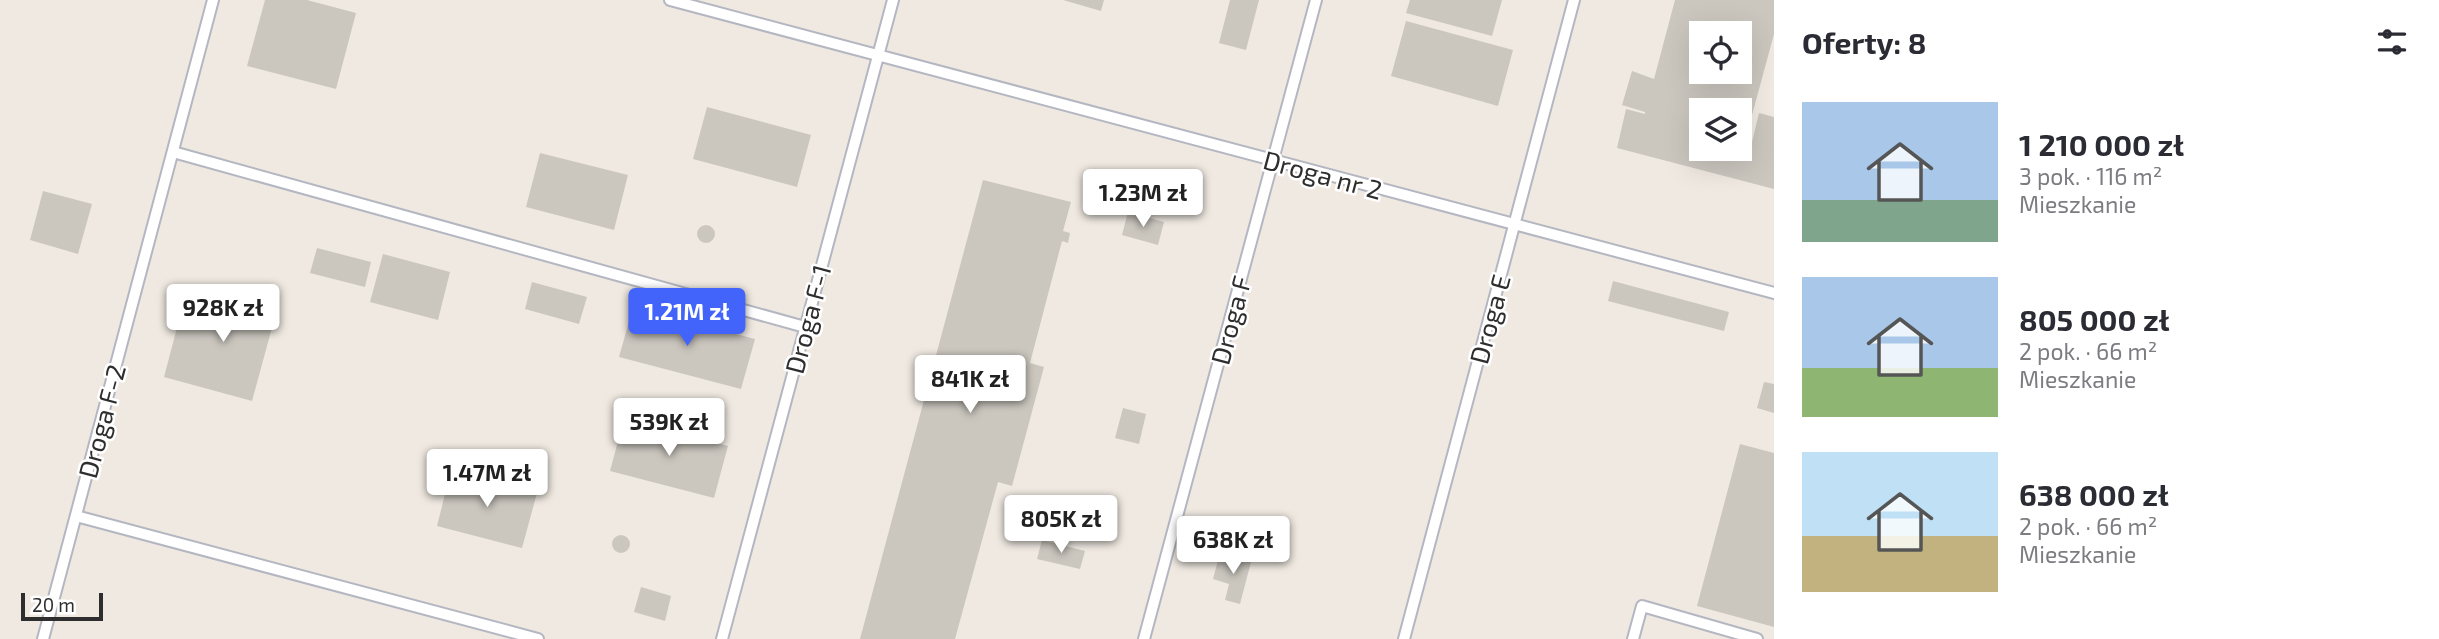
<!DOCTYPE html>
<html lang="pl">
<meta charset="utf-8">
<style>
body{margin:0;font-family:"Exo 2",sans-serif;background:#f7f7f7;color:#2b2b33;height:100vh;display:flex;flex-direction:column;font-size:26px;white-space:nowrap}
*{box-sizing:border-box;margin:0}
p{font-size:23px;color:#7c7c81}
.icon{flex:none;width:38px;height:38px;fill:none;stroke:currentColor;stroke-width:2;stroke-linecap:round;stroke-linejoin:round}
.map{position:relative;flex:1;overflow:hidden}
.side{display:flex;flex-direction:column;background:#fff;width:665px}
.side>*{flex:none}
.fabs{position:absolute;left:1689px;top:21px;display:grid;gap:14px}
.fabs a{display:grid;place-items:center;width:63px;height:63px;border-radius:0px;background:#fff;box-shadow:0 7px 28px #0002;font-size:35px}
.scale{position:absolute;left:21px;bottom:18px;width:82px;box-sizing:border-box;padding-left:7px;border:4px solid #2e2e2e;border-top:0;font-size:19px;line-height:24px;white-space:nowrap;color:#2e2e2e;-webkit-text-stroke:5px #fff;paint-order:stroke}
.price{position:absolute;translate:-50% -60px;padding:0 16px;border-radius:7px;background:#fff;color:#222;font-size:23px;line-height:46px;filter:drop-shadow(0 2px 4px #0008)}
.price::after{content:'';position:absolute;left:50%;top:42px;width:21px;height:16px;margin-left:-10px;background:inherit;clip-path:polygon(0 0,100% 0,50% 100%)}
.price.on{background:#4264fb;color:#fff}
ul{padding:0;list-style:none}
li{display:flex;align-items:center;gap:21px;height:175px;padding:0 28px}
li span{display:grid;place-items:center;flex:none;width:196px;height:140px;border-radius:0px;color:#555}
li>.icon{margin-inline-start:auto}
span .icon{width:84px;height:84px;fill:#fffc;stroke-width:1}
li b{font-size:30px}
h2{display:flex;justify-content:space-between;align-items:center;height:84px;padding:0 28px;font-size:30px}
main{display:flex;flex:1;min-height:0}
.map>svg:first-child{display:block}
.building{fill:#cbc7bf;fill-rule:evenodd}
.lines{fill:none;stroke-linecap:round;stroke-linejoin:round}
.service-casing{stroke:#b4b7c1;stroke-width:14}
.service{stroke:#fff;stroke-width:10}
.labels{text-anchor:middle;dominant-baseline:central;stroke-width:5;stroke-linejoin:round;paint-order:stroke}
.street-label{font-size:26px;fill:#2e2e2e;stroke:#fff}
</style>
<main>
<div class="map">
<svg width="1774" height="639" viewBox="0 0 1774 639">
<rect width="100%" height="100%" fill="#efe9e1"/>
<!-- building -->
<path class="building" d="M265,0H307L356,13L336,89L247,66Z
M1063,0H1104L1101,11Z
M1230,0H1259L1246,50L1219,43Z
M1410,0H1502L1492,36L1406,13Z
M1675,0H1774V34L1745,141L1752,142L1759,113L1774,117V189L1617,148L1626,109L1645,114V112L1622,105L1632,71L1654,79ZM1701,33H1740V72H1701ZM1701,110H1740V149H1701Z
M1406,21L1513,50L1498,106L1391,76Z
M707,107L811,135L797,187L693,159Z
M540,153L628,175L614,230L526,207Z
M983,180L1071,202L1063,231L1070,233L1068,243L1062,241L1030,363L1044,367L1012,486L998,482L955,639H860Z
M43,191L92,204L78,254L30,240Z
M1128,212L1164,222L1158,245L1122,235Z
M697 234a9 9 0 1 1 18 0a9 9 0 1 1-18 0Z
M317,248L371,262L365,287L310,273Z
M383,254L450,272L438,320L370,302Z
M1613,281L1729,312L1724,331L1608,301Z
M532,282L587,297L579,324L525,309Z
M223,287L279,302L252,401L164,377L184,301L216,310Z
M633,307L755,339L741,389L619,357Z
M1764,382L1774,384V413L1757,408Z
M1123,408L1146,414L1139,444L1115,438Z
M624,419L728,446L714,498L610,471Z
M1740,444L1774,453V627L1697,606Z
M451,470L537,493L522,548L437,526Z
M612 544a9 9 0 1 1 18 0a9 9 0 1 1-18 0Z
M1042,540L1085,551L1080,569L1037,559Z
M1220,553L1251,562L1240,604L1225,600L1229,584L1213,579Z
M641,587L671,596L665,621L634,612Z"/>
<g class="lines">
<defs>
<path id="service" d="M670,0L1774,293
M173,152L805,327
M76,516L538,639
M43,639L213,0
M722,639L893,0
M1144,639L1316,0
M1404,639L1574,0
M1633,639L1642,606L1757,639"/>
</defs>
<!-- service casing -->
<use href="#service" class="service-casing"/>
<!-- service -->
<use href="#service" class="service"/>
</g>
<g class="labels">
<!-- street labels -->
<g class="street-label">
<text transform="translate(1323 174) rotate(15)">Droga nr 2</text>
<text transform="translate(807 319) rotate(-75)">Droga F-1</text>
<text transform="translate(1489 319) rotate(-75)">Droga E</text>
<text transform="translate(1230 320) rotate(-75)">Droga F</text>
<text transform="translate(101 421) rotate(-75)">Droga F-2</text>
</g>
</g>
</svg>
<div class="fabs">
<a><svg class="icon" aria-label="locate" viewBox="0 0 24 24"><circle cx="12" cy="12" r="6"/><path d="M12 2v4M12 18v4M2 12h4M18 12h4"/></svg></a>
<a><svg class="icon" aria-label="layers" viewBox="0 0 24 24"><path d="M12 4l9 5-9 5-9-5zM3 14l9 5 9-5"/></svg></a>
</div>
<div class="scale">20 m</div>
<b class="price" style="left:1143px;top:229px">1.23M zł</b>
<b class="price" style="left:223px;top:344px">928K zł</b>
<b class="price on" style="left:687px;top:348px">1.21M zł</b>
<b class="price" style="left:970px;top:415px">841K zł</b>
<b class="price" style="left:669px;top:458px">539K zł</b>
<b class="price" style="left:487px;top:509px">1.47M zł</b>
<b class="price" style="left:1061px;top:555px">805K zł</b>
<b class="price" style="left:1233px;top:576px">638K zł</b>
</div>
<section class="side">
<h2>Oferty: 8<svg class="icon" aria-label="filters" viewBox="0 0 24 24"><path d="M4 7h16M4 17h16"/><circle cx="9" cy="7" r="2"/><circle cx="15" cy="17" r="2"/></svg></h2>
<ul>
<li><span style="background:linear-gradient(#a9c7e8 70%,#7fa58c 0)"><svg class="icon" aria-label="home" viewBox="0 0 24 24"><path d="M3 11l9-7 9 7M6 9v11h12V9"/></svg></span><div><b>1 210 000 zł</b><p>3 pok. · 116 m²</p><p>Mieszkanie</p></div></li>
<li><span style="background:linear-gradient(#a9c7e8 65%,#8fb573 0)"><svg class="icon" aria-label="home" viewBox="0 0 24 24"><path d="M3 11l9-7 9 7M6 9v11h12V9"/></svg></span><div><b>805 000 zł</b><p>2 pok. · 66 m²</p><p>Mieszkanie</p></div></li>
<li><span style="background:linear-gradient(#bfe0f5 60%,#c2b280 0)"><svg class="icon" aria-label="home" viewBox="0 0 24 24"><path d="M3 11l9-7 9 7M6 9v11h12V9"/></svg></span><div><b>638 000 zł</b><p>2 pok. · 66 m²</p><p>Mieszkanie</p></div></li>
</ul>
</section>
</main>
